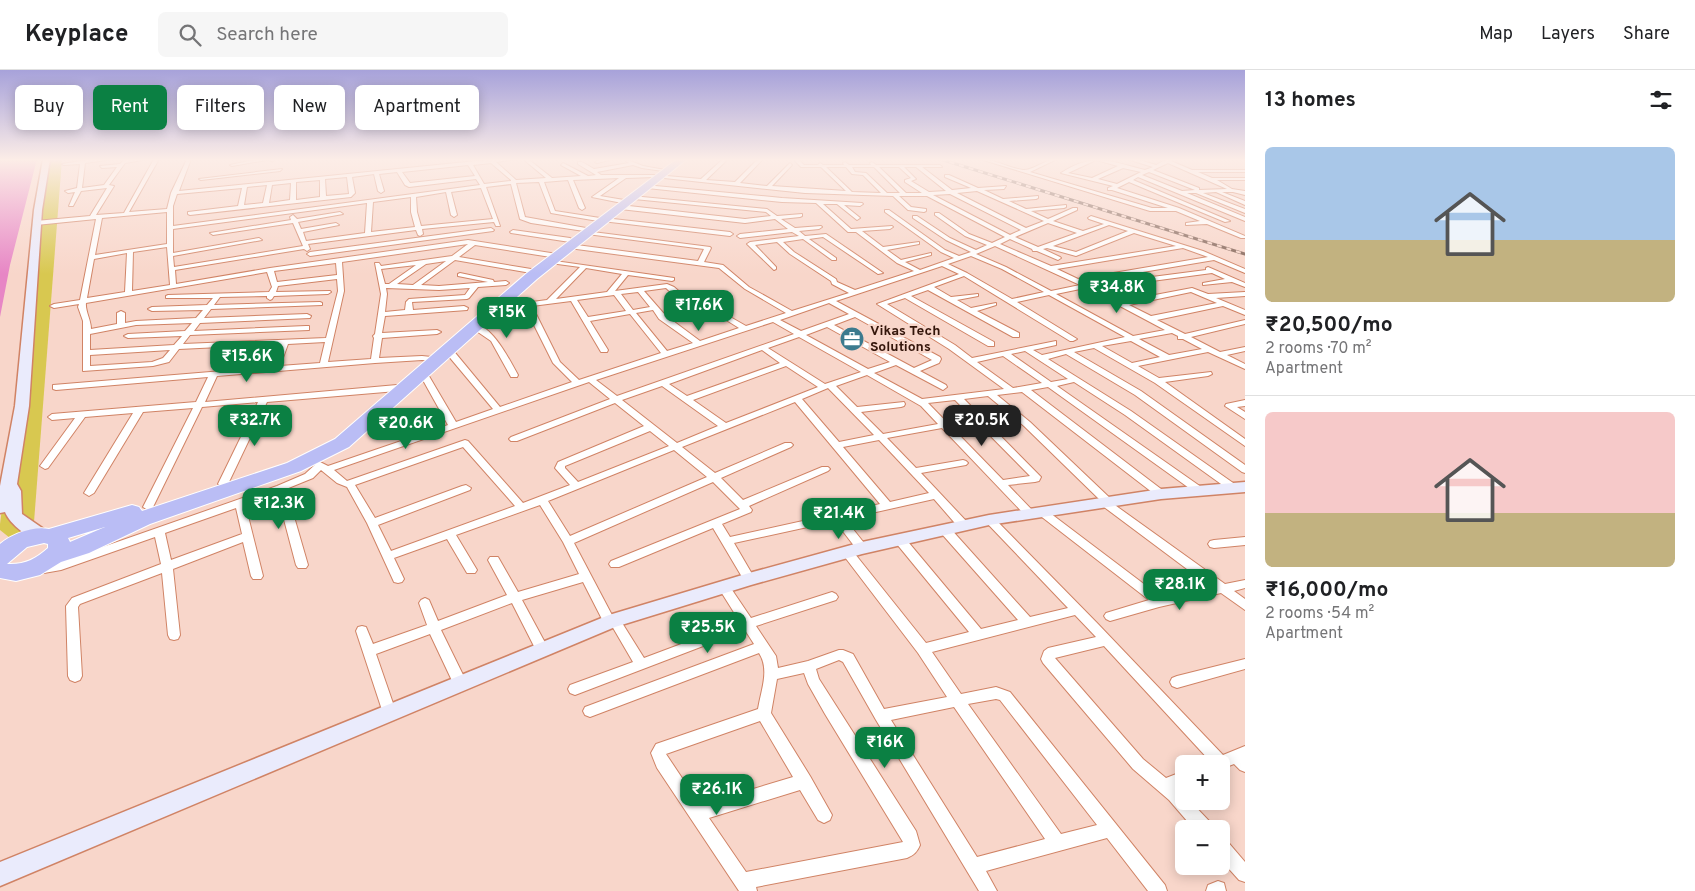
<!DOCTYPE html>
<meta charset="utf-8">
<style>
body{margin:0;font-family:Overpass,sans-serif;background:#f6f6f6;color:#202124;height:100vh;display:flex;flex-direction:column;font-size:19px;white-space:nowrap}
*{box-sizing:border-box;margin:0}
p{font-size:16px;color:#757577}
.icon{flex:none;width:28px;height:28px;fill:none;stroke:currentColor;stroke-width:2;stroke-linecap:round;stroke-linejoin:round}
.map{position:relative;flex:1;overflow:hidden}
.panel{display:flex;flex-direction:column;background:#fff;width:450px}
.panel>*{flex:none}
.hud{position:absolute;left:15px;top:15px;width:475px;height:45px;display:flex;gap:10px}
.fabs{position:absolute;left:1175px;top:685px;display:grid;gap:10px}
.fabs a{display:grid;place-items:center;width:55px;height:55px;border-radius:8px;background:#fff;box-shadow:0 2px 12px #0003;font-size:25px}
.price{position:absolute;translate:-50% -42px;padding:0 11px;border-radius:10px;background:#0b8043;color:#fff;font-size:16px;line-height:32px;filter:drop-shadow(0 1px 2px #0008)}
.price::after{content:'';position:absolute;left:50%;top:30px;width:15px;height:11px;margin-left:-8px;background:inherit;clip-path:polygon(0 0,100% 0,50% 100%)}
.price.active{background:#222;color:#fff}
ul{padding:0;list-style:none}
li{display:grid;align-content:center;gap:10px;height:265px;padding:0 20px}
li+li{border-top:1px solid #e0e0e0}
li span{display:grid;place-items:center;height:155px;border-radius:8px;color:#555}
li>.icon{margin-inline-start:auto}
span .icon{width:90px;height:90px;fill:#fffc;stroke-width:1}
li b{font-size:21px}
h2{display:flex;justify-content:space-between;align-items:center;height:60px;padding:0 20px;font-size:21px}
.pill{padding:0 18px;border-radius:8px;background:#fff;box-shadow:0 2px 12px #0003;font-size:18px;line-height:45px}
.pill.active{background:#0b8043;color:#fff}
header{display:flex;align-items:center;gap:30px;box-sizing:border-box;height:70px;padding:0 25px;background:#fff;border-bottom:1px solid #e0e0e0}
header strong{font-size:24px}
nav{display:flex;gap:28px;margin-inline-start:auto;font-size:18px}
.search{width:350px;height:45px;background:#f6f6f6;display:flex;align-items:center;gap:12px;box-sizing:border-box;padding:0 18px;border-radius:8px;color:#757577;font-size:19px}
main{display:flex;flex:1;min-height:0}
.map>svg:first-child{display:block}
.green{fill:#d8c850}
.water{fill:#e786c5}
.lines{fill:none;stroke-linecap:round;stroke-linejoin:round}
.street-casing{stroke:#d08365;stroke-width:2}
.secondary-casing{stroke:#d08365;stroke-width:3}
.highway-casing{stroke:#fff;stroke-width:2}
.street{fill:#fff;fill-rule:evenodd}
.secondary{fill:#eaebfc;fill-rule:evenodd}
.highway{fill:#babdf5;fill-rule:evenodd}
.rail-casing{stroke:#826357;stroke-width:3}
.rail{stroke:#f8d6ca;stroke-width:2;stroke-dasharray:5;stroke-linecap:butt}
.labels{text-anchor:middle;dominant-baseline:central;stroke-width:5;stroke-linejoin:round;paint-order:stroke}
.far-poi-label{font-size:14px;font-weight:bold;fill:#33150a;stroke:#f8d6ca;text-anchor:start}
</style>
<header>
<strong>Keyplace</strong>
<div class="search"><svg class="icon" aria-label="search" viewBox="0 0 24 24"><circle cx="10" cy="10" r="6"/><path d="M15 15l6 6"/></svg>Search here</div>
<nav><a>Map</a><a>Layers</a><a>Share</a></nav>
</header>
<main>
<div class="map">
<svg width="1245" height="821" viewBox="0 0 1245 821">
<rect width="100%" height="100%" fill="#f8d6ca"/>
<!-- green -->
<path class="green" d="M50,89H62L33,465L10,468L0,460V454L34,191Z"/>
<!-- water -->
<path class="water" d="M0,89H37L10,195L0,247Z"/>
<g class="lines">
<defs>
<path id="street" d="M93,89H113L85,93L82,118L104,115L117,97L102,98L100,96L120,94L124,90L148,89L125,93L109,115L114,116L96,145L124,143L154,89H159L129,142L167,139L171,123L187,89H191L179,121L496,89H517L496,92L516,110L546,108L523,89H528L552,108L581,106L561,95L563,93L588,106L596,105L578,94V92H582L594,99L629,93L626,91L628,90L643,96L665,100L663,101L642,98L633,95L597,102L601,105H655L701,109L723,89H728L706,110L735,112L758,89H763L740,113L767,116L790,93L792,95L772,116L846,121L821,97H801L793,89H798L804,95H818L820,93L823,95H844L843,93L845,92L849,95H871L870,93L872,92L876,95H940L942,97H922L952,120L971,118L945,107V105H949L978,118L1006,116L1004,119L984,120L1003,129L1038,126V128L1036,129L1009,131L1026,139L1066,135V137L1064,138L1031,141L1048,149L1073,138H1077V140L1053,151L1083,161L1104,154L1089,149L1088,148L1091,146L1203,181L1245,199V203L1214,190L1119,206L1155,225L1192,218L1208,224L1245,222V226L1216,228L1245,240V245L1223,236L1157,250L1185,264L1245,250V254L1191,267L1220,282L1245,277V281L1227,285L1245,294V299L1208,282L1138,296L1159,308L1211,302L1212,304L1208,306L1165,312L1245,369V376L1155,313L1094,278L1074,282L1141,321L1245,395V403L1242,402L1135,325L1066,284L1048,289L1131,341L1236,415L1237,417L1236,419H1228L1125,345L1074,312L1057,316L1204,419L1205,421L1204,423H1196L1048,317L1031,320L1165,422L1166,424L1165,426H1157L1022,322L997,325L1030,352L1112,430V433L1225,514L1245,510V518L1234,521L1245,529V540L1221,523L1159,537L1110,551L1106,549L1104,546L1106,543L1149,530L1038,444L1037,442L1038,440H1046L1161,527L1211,517L1100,434L1099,432L1100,430L1024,356L988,326L964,329L1041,407L1039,411L1035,412L1008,415L1033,441L1034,443L1033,445H1025L942,358L887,368L916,398L963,390L966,391L968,393L966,395L921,403L968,453L969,456L968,459H960L934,429L845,449L868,478L866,481H858L835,451L734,473L755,509L753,512L749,513L745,512L713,458L619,497H611L609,494L611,491L740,439L713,412L574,473L613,547L619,548L644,588L740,552L718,517L720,514L724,513L728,514L751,548L832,522L836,524L838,527L836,530L756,556L776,586L778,598L808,591L839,580H843L853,584L884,639L947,627L918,583L841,482L843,479H851L926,573L969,562L896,473L894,470L896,467H904L981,559L1018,550L941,463L940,460L941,457H949L1030,547L1068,538L984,450L989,446L993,447L1098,554L1223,685L1245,676V702L1240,700L1234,694L1221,699V694H1209L1210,691L1104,576L1055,588L1143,689L1166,708L1184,701V715L1177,718L1184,724V731H1190L1211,753L1213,759H1194L1169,730L1133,699L1043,593L1041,589L1044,581L1048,578L1096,567L1075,545L932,582L961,624L996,617L1010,622L1165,815L1167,821H1148L1107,768L986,801L997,821H979L876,650L843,592L839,590L816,599L819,609L916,761L920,775C917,782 914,785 907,788L756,817L757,821H739L657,698L651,683L656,674L758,639C761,620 770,600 759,583L590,647L585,645L583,641L585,637L754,574L745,560L575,625L570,623L568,619L570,615L633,592L612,556L605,555L583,512L522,530L549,580L548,584L543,585L538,584L512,533L441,560L467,613L465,617L460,619L455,617L430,564L376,584L396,642L394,646L389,648L384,646L356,561L358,557L362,556L366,557L373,574L427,555L419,533L421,530L425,528L429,530L438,551L507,525L488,490L490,487H498L518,522L579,504L563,472L540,435L456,465L477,500L475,503H467L447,469L394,488L404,509L402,512L398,513L394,512L367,453L347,417L337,413L321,400L313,408L286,419L308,495L306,498H298L296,495L277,423L245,434L263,506L261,509H253L251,506L243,472L173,499L180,565L178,569L174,570L170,569L168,565L162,503L80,534L78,537L82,606L80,610L75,612L70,610L68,606L66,536L72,528L161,494L155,467L61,500L44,503L40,502L34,496L36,493L40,492L46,494L60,492L277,416L305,404L317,393L320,392L328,396L448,355L419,303L420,301H426L456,352L493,339L446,283V279H452L500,337L572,312L553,293L525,237L495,241L491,239L495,237L547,230L580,197L550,193L547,191L548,190L674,208V210L672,211L628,205L615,221L667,214L674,217L698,238V242H692L666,218L644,221L665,245L700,271L739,258L707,238V236H711L746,256L786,243L745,219L719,198L569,178L566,176L569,174L698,191L704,179L587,164L584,162L585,161L710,177L711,178L704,192L723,195L749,217L792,241L849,223L832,214L831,211L790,184L777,172L755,175L776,197V199L774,200L747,174L750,172L799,166L792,162L740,168L737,166L740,164L788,159L775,149L745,153L620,139L617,137L620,135L745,149L771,146L766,142L634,129L632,128V126L767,139L777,146L802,144V146L800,147L781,149L795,158L821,156L822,157L819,159L799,161L805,166L826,164L883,203L878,204L823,167L809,169L836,188V190H832L803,169L783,172L794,182L836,209L837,212L855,220L914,201L897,193L856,162H848L816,133L782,132L647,118L645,115L782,128L862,133L863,134L860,136L844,135L859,147L860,148L857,150L837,134H823L851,159L892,156L893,157L890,159L862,161L883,177L919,172V174L887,180L901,190L931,183V185L905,192L920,200L954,188L941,182L885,142V140H889L945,180L959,186L971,182L946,170L913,148V146H917L950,168L976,180L987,175L965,166L935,145V143H939L969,164L992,173L1005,167L927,126H899L911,137L926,139V141L924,142L908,140L893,126L805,123L655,107L626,108L600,126L624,130V132L622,133L592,127L619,108L573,110L585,138L582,140L579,138L568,110L544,112L555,141L600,148V150L598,151L551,143L539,112L516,113L525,147L586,158V160L584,161L531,153L520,149L511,114L486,117L500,156H496L494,152L422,159L423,164L420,166L418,165L416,160L308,174L310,179L307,181L304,179L175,200L176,214L270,198L468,170L557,184L560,186L557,188L475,175L459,187L531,199L534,201L531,203L455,190L421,215L439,216L488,212L458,206V204L460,203L493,210L494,212L506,211L509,213L506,215L478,217L469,228L467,229L412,232L413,240L464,236L468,238L467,240L385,246L382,263L437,260L441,262L437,264L382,268L379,288L422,286L441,288V292L422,290L375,293L217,306L205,332L397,315L401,318L397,321L267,332L228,414L223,417L218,414L258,332L202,337L153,437L148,440L143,437L193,338L143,342L94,423L89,426L84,423L133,343L85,347L48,398L45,399L40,396L75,348L52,350L48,347L52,344L196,332L208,307L56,320L53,319V315L272,297L280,274L179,279L169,292L153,296L83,301V251L78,237L79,234L54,238L50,236L54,234L80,230L96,149L36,155L33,153L36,151L90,146L107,118L81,121L73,136H69L75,122L68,123L65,121L77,118L80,94L64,95L62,94ZM491,93L511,110V111L484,114L473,95ZM468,95L475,106L410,113L402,102ZM826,97H846L852,104L863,105L881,123L852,122ZM852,97H874L900,123H887L866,103L855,102ZM879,97H899L911,108L905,110V112L922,123H906ZM904,97H916L946,121L929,122L911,111L916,109ZM397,102L405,115L409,117L476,109L480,115L173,156V136L177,124L242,118L238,136L188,142V144L190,145L351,127L355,123L352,107L374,104L378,121L381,123L384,121L379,104ZM347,107L349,124L326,126L325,109ZM320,110V127L296,130V112ZM291,113L290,130L269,133L272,115ZM267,115L263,133L244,135L247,117ZM481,118L493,149L421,156L417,142L416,127L446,122L451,145L454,147L457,145L451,122ZM977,121L1044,151L1026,158L957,123ZM950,124L1021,160L1010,165L933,125ZM411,127V142L415,157L371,162L373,132ZM367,133L365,163L306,171L303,162L339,155L336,153L301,159L298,152L343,144L340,142L297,149L293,145L290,147L291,150L210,163L213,165L293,153L303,176L174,197L173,186L262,170L259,168L173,183V159ZM167,142V174L95,185L102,148ZM1048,153L1077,163L1038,177L1015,167ZM1109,155L1128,161L1076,182L1053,176ZM1134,163L1176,176L1051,196L1000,174L1010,169L1032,179L1033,181H1037L1058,190L1061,188L1060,187L1043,179L1047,178L1076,186ZM468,174L452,186L381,196L379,193H375L381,224L375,264L373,266L374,268L371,289L328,292L344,221L342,192ZM995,176L1080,215L1051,221L1006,197L976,184ZM167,177L170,215L132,221L133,182ZM1183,178L1208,187L1078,209L1057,199ZM127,183L125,222L87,228L94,189ZM971,186L1002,199L1044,222L1012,229L967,203L948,194ZM446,191L413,215L397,214L426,194ZM336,193L337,205L277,212L274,201ZM416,195L389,214H385L381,199ZM942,196L959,204L877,234L949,279L1004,319L922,329L874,303L896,295L943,320L947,317L946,315L920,301L939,293L941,289L940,287L836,231ZM586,198L622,204L607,222L556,229ZM267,202L272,217L269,222L168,225L166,226V228H213L207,235L152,237L148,239L152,241L203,240L196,248L136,251L125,253V243L121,241L117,243V254L91,259C91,250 85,241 86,233ZM964,206L1070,271H1073L1077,269L1017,232L1049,225L1125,267L1042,285L1033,280L1056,275V271L972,288L955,275L887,234L905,228L988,276H994V272L911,226L928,220L1013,267H1019V263L977,241L996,235V233L971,238L957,230L978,226V224L951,227L934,217ZM1111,207L1147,227L1123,231L1084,212ZM337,209L338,221L326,268L183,274L190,265L309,260V256H306L194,261L200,253L310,248L311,246L307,244L204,248L211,239L322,235V233L320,232L214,235L220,227L267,226V228L270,230L272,229L274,226L328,224L331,222L330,221L276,222L278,216ZM386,218L439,220L470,218L465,225L409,229L406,232L405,240L385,242L387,224ZM1085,218L1088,219L1165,260L1133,266L1056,224ZM638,222L650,237L633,240L621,224ZM1191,222L1217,233L1151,246L1129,235ZM614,225L626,241L588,247L577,230ZM571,231L601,282H607L608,280L590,251L630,244L661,283L579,310L560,292L532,236ZM829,233L849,244L801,261L780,250ZM653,240L659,249L693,273L667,281L636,243ZM855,247L932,290L914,298L834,255ZM773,252L794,264L617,326L596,310ZM192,253L185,261L128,264L124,266L128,268L182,266L174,275L90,280V264L136,255ZM827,257L890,292L868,299L806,265ZM1172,263L1178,266V269H1183L1202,279L1169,285L1139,269ZM799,267L861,302L825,314L768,278ZM1131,271L1160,287L1132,293L1102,276ZM325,272L320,293L280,296L288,274ZM170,280L163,288L152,292L90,296V285ZM762,280L780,293L687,326L669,314ZM1025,281L1068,309L1051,312L1011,284ZM1003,286L1042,313L1013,318L977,292ZM786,296L818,317L726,353L693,330ZM867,305L921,336L938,354L883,364L861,342L901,337L904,336L905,334L904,332L857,337L836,316ZM589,312L610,329L511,367L509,369L511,371H517L615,333L644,356L558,392L555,398L570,415L523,433L468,371L465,370L347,411L334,400ZM662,316L718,356L677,373L622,330ZM828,318L874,365L839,372L802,329ZM955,330L1030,406L1003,410L928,333ZM795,332L880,434L730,467L722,454L751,442L752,440L749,436L828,401L830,399L828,397H822L743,430L721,408L791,377L793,375L791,373H785L715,403L682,377ZM650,361L669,376L578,412L565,398V396ZM879,370L929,423L890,432L843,377ZM463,377L515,436L391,481L378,455L470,420L471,418L466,415L462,416L375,448L355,415ZM674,380L707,407L570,466L548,431ZM236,438L242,464L171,490L165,463ZM804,603L808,614L825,644L903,772L746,802L709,748L800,720L818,750L824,753L830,750L832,745L810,706L771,643L777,609ZM996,629L1000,630L1097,755L1061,764L968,634ZM954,637L1045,769L977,787L891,650ZM760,651L793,707L700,735L666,684Z
M258,89H272L232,96L230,95Z
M602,89H613L597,93L595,92Z
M980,89C995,89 1008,98 1023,100C1033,101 1045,89 1057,89L1030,102L1152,138H1168L1112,120H1108V118L1113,116L1061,103C1093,82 1110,91 1145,100L1153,97L1127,89H1136L1156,95L1165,90L1174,89L1171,91L1192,100H1245V102H1198L1212,108H1245V110H1217L1232,119L1245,121V125L1233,122H1222L1245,131V135L1216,122L1203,123L1245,139V143L1196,123H1187L1245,147V151L1138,107L1133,110L1230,151L1225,152L1129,112L1117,118L1179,138L1245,166V168H1241L1207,154L1186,155V153L1200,151L1176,141H1150ZM1096,90L1118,96L1092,108L1068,103ZM1168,93L1227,119L1199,120V118L1153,100ZM1123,98L1141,102L1117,114L1098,109ZM1149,102L1195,120L1182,121L1142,105Z
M282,99L280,101L201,110L199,109Z
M604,148L730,162L733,164L730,166L602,151V149Z
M491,158L494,160L493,161L310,186L307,184L310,182Z
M513,160L570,168L573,170L570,172L511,163L510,162Z
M1208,197L1245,213V217L1232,212L1203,215V213L1225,209L1212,203L1152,211L1149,209L1152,207L1206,200V198Z
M472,254C492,253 510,291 518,305L517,307H511L491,271L472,258Z
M1245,330V336L1237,337L1245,342V349L1225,336L1226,334Z
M1245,467V475L1214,478L1210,477L1208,474L1210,471L1214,470Z
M1245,589V599L1177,618L1172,616L1170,612L1172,608L1177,606Z
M1221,769L1227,771L1245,792V812L1239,810L1221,790Z
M1218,811L1224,813L1226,821H1206L1208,815Z"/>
<path id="secondary" d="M43,89H50L42,140L29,336L17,414L21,421L22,444L48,462L50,466L48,470C34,474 10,455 5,442L0,443V416L15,336L34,140Z
M268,89H275L272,91Z
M1245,412V422L1161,429L989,455L862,484L751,515L615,557L0,816V792L609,545L749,503L862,472L989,445L1161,419Z"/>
<path id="highway" d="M677,89H687L537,209L349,377L301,401L150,454L89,483L61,492L40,505L16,511L0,508V474C12,464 33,456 49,459L132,435L139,437L142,441L287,393L335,369L527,203ZM105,457L70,472L68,468ZM44,473L48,474V478C36,489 24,495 7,494L27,477Z"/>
</defs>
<!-- street casing -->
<use href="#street" class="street-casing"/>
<!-- secondary casing -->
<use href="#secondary" class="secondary-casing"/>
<!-- highway casing -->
<use href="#highway" class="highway-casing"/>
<!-- street -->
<use href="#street" class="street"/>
<!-- secondary -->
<use href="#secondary" class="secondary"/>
<!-- highway -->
<use href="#highway" class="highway"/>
<defs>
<path id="rail" d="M940,89L1245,184"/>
</defs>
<!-- rail casing -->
<use href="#rail" class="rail-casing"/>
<!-- rail -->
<use href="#rail" class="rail"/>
</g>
<!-- sky -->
<linearGradient id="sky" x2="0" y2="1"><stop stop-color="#a7a2da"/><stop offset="0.44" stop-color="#fcede7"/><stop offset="1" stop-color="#fcede7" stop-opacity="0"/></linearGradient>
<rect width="1245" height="204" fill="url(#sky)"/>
<!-- icons -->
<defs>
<symbol id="office-disc" viewBox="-11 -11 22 22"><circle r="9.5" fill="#3b7a8e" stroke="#f8d6ca"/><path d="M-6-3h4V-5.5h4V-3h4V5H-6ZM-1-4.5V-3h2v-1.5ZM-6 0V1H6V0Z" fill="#fff"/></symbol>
</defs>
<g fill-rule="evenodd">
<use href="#office-disc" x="838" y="255" width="28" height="28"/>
</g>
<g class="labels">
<!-- far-poi labels -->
<g class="far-poi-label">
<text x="870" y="261">Vikas Tech<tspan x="870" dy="16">Solutions</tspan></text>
</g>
</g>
</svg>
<div class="fabs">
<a>+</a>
<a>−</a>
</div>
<b class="price" style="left:1117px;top:244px">₹34.8K</b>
<b class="price" style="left:699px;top:262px">₹17.6K</b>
<b class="price" style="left:507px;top:269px">₹15K</b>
<b class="price" style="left:247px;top:313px">₹15.6K</b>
<b class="price" style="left:255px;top:377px">₹32.7K</b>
<b class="price active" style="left:982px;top:377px">₹20.5K</b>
<b class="price" style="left:406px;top:380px">₹20.6K</b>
<b class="price" style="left:279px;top:460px">₹12.3K</b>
<b class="price" style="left:839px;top:470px">₹21.4K</b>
<b class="price" style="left:1180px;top:541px">₹28.1K</b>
<b class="price" style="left:708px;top:584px">₹25.5K</b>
<b class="price" style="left:885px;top:699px">₹16K</b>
<b class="price" style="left:717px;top:746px">₹26.1K</b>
<div class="hud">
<a class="pill">Buy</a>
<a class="pill active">Rent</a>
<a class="pill">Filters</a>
<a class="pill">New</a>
<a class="pill">Apartment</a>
</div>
</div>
<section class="panel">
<h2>13 homes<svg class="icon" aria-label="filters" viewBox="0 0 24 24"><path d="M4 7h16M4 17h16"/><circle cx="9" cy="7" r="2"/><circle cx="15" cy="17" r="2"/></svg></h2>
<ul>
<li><span style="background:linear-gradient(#a9c7e8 60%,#c2b280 0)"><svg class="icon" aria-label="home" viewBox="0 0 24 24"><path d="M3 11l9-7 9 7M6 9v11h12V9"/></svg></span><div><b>₹20,500/mo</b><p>2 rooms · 70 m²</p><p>Apartment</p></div></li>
<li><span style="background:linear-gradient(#f6c9c9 65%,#c2b280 0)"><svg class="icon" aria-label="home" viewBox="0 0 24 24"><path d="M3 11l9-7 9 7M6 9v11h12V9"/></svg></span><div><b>₹16,000/mo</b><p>2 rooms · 54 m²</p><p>Apartment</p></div></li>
</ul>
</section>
</main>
